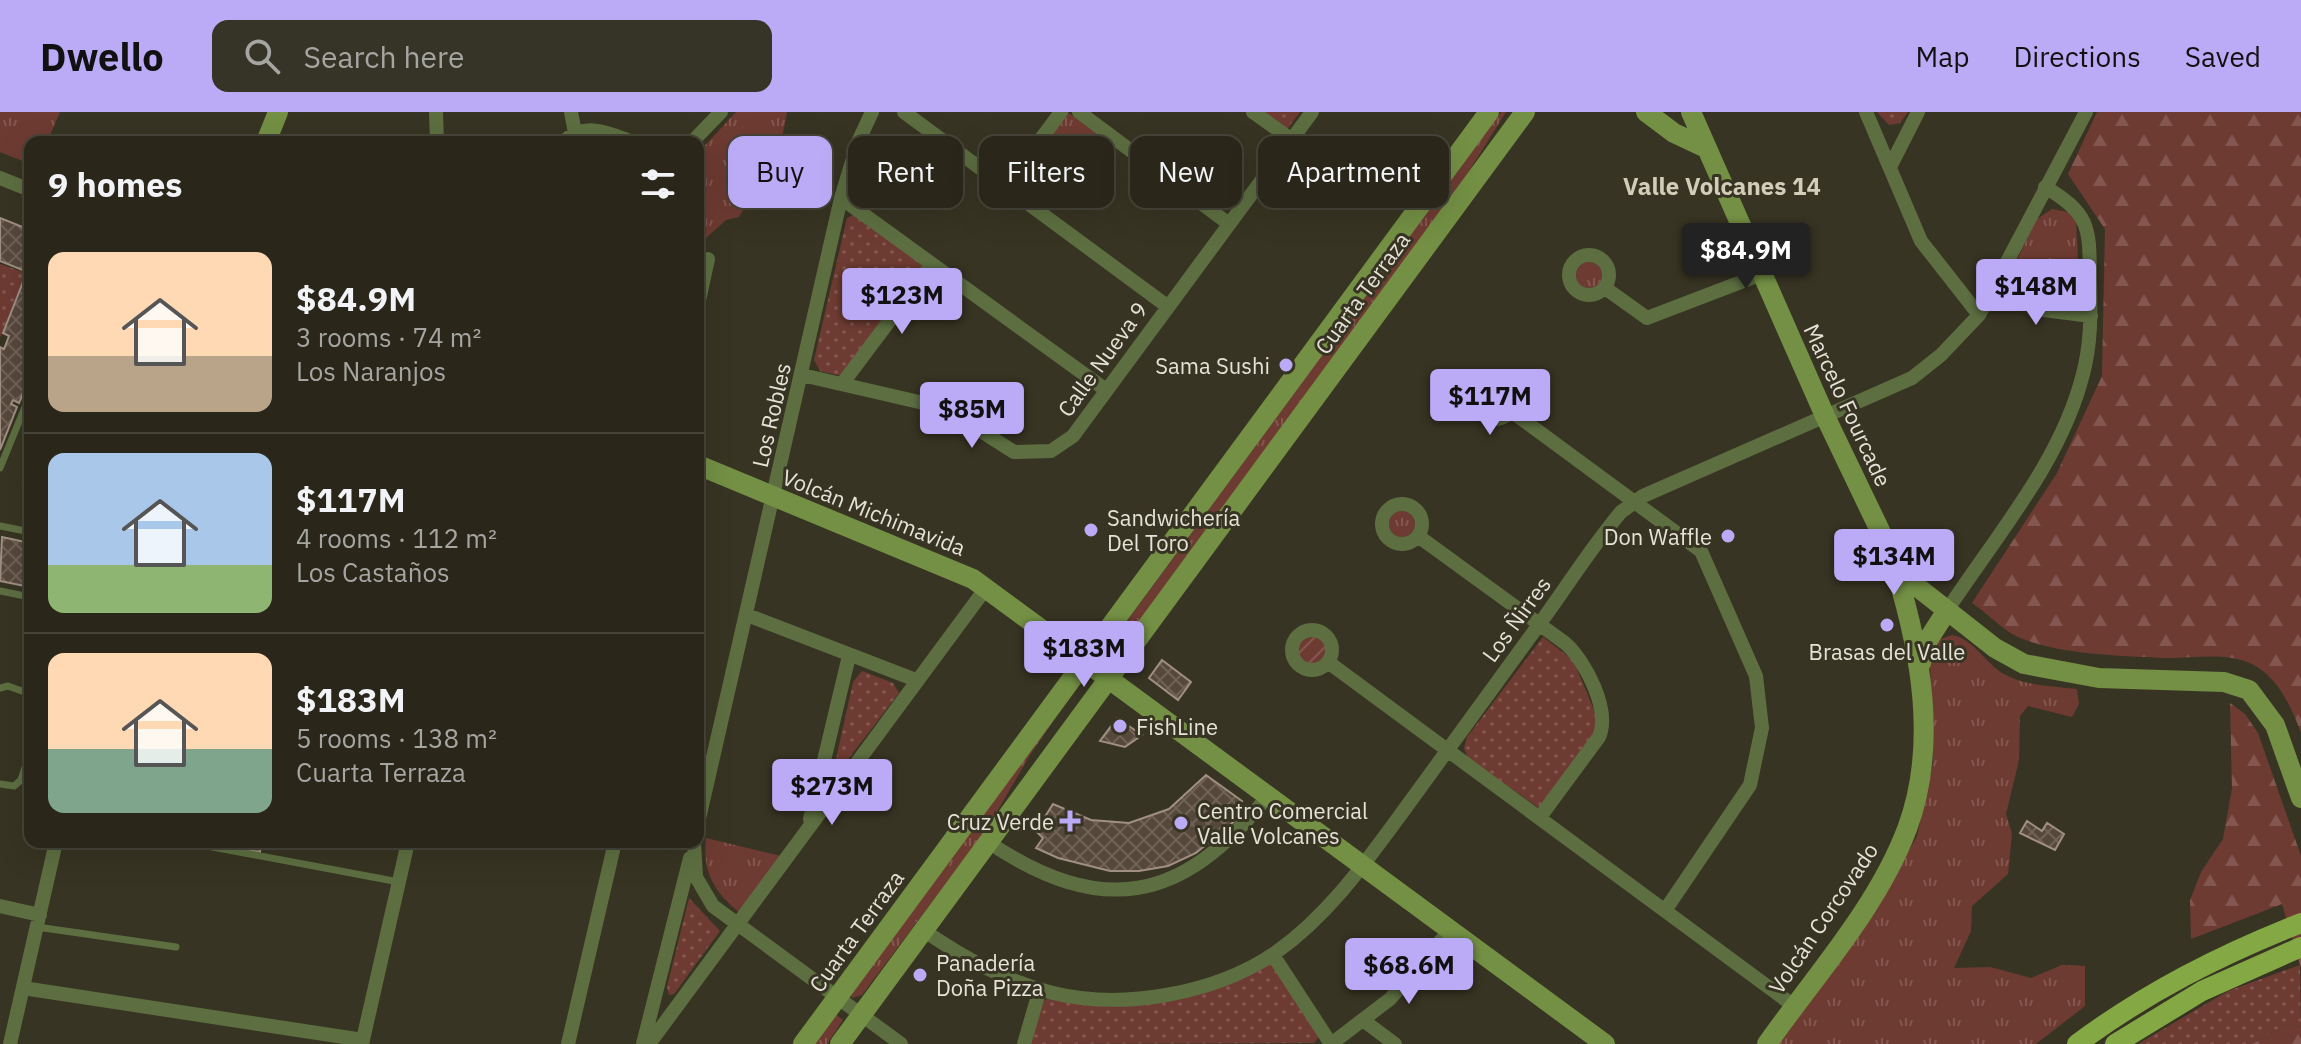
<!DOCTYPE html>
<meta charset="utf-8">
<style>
body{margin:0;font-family:"IBM Plex Sans",sans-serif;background:#363327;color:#f1f3f6;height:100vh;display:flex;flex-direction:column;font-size:30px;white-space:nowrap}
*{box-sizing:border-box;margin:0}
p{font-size:26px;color:#a5a5a2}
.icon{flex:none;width:44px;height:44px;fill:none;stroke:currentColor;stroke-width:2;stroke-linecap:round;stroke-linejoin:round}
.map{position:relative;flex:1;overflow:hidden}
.panel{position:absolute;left:24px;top:24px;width:680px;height:712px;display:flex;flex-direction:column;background:#2a271a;border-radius:16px;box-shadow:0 8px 32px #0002,0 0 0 2px #464439}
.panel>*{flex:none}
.guide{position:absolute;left:728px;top:24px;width:760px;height:72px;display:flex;gap:16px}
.price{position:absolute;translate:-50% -68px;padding:0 18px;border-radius:8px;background:#bbaaf6;color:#111;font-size:26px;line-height:52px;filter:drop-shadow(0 2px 4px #0008)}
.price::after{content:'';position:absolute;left:50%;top:48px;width:24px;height:18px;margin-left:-12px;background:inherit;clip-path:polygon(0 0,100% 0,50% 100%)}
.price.current{background:#222;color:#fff}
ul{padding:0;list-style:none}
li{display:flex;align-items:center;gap:24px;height:200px;padding:0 24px}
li+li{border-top:2px solid #464439}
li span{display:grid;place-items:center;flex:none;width:224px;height:160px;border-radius:16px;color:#555}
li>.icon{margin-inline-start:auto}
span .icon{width:96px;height:96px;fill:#fffc;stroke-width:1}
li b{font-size:34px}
h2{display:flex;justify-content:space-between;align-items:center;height:96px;padding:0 24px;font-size:34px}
.tag{padding:0 28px;border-radius:16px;background:#2a271a;box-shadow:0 8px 32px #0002,0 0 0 2px #464439;font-size:28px;line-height:72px}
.tag.current{background:#bbaaf6;color:#111}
header{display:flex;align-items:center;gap:48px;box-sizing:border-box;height:112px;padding:0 40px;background:#bbaaf6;color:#111}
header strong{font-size:38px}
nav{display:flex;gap:44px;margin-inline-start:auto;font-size:28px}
.search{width:560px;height:72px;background:#363327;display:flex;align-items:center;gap:20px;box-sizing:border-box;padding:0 28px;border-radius:16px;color:#a5a5a2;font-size:30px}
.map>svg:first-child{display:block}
.grass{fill:url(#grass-tufts)}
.forest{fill:url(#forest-firs)}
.park{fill:url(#park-dots)}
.garden{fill:url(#garden-furrows)}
.building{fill:url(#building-cross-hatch);stroke:#a08f82;stroke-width:2}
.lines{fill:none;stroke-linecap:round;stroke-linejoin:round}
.lane{stroke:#5d6f41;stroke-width:7}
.street{stroke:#5d6f41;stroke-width:14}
.secondary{stroke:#739044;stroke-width:20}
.primary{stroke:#84a944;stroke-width:20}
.poi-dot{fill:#bbaaf6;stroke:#383423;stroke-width:3}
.labels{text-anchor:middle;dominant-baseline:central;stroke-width:6;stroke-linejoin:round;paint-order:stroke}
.street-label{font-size:22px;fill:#e5e2d8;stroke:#383423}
.poi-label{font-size:22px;fill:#e5e2d8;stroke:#383423;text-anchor:start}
.neighbourhood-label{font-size:24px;font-weight:bold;fill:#d2cdb8;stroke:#383423}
</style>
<header>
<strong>Dwello</strong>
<div class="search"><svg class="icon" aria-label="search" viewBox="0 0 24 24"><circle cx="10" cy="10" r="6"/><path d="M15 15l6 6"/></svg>Search here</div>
<nav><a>Map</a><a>Directions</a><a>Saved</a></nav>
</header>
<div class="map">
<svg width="2301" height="932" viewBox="0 0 2301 932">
<defs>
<pattern id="grass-tufts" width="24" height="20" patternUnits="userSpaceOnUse" patternTransform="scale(2)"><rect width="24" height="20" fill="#6e3b32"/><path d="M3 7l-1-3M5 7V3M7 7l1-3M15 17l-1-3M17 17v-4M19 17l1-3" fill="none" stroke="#83574f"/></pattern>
<pattern id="forest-firs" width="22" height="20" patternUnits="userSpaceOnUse" patternTransform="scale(2)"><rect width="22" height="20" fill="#6e3b32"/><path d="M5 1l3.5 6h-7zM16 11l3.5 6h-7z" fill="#83574f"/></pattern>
<pattern id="park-dots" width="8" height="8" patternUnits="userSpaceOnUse" patternTransform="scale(2)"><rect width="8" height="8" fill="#6e3b32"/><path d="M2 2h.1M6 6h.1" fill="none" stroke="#83574f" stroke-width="1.8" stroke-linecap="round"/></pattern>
<pattern id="garden-furrows" width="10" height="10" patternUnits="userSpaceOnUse" patternTransform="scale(2)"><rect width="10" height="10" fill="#6e3b32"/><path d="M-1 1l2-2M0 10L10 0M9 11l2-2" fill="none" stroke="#83574f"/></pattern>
<pattern id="building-cross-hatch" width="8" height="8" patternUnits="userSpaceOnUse" patternTransform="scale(2)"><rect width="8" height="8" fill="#57483c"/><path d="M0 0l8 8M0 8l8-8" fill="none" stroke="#6f6257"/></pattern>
</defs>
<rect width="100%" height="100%" fill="#383423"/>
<!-- grass -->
<path class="grass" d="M0,0H60L47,30H30V52L0,40Z
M736,0H787L771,85L753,82L739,105L726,108L698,133V41Z
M1067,0L1102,24L1047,99L1012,72Z
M1501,0H1506L1452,86L1106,553L1100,546Z
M2052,97L2068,100L2076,108L2080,193C2061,198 2013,189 2007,168L2037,107Z
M1576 163a13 13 0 1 1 26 0a13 13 0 1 1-26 0Z
M1482 287a13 13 0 1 1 26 0a13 13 0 1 1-26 0Z
M1389 412a13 13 0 1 1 26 0a13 13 0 1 1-26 0Z
M1952,523C1972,526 1985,550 2002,561C2024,574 2052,574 2077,577L2079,592L2072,605L2028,594L2020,604L2019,648L2006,702L2012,722L2008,762L1972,794L1971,819L1954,856L1990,855L2031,866L2062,853L2085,854V894L2036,932H1775L1876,796L1917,724L1933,651L1930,549L1938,528Z
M1084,565L1030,643L988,715L862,883L852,886L851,883Z
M706,726L781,744L739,800C714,780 702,759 706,726Z
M835,902L843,908L827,932H813Z"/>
<!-- forest -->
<path class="forest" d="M2097,0H2301V621C2292,596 2278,565 2252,552C2227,540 2195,546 2168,546C2124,544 2056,543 2016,524C2001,516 1987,501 1972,491L2057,361L2102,264L2105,117L2068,62Z
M2230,591L2245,602L2258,621L2301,744V856L2282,792L2191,827L2190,788L2201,760L2223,727L2232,676Z
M2285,913L2301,915V932H2252Z"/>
<!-- park -->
<path class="park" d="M1261,0H1300L1286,19Z
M1877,0H1908L1900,11L1889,13Z
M853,103L925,154L842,264L820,259L814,248L847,106Z
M0,152L26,161L0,226Z
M1543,525L1573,548L1597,605L1595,622L1539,696L1468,646L1464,636L1467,625Z
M862,559L893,571L899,581L836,663L833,661L853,570Z
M689,786L720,819L674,882L669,883L667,875Z
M1269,852L1273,853L1319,925L1314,931L1028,932L1044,889L1049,886L1127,892Z
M2300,853L2301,915L2285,913L2252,932H2138L2228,879Z"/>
<!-- garden -->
<path class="garden" d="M1297 538a15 15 0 1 1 30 0a15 15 0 1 1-30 0Z"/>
<!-- building -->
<path class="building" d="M0,106L30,118V161L0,149Z
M25,165L30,167V264L19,291L13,288L11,292L17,295L0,338V235L4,237L9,224L3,221Z
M30,356V375L23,373Z
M2,425L30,431V475L0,469Z
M1162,548L1191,570L1178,588L1149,566Z
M1117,606L1142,623L1125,635L1100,629Z
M1206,663L1242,689L1236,695L1242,703L1196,741L1168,754L1139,759H1110L1058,746L1036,736L1043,726L1036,719L1053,692L1091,708L1129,711L1169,697Z
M2027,709L2042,719L2047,711L2064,722L2055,738L2020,721Z
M221,730H261L260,740L220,735Z"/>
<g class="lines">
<!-- lane -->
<path class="lane" d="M0,356L30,283
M0,414L30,420
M0,479L30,485
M0,576L8,574L30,582
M0,672L14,674L21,668L30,640
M186,730L399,770
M37,815L176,835"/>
<!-- street -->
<path class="street" d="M436,0L437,30
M571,0L575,21
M904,0L1167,194
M1079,0L1229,112
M1253,0L1292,28
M1866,0L1921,129L1979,203
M563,30C586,9 608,21 633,30
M692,30L721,0
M1890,55L1918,0
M0,66L30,78
M1005,75L1061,0
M841,86L1106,278
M1569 163a20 20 0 1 1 40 0a20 20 0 1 1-40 0Z
M1605,176L1647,206L1762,162
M1994,177L2044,198L2091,204
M698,193L708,147
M802,263L945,296L1014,340L1051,339L1073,324L1312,0
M1475 287a20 20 0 1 1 40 0a20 20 0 1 1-40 0Z
M842,272L932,152
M1511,299L1701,439L1756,564L1762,616L1750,673L1666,797
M1382 412a20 20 0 1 1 40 0a20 20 0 1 1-40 0Z
M1418,424L1565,531C1585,548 1611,598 1599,625L1540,705
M1946,500C1995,425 2061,350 2083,262C2091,232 2091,201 2090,171C2089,118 2093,103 2045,75
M747,503L916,568
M1292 538a20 20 0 1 1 40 0a20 20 0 1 1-40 0Z
M1328,550L1794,894
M810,707L849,544
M698,711L841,86L858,30L872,0
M694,730L696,765L713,794L901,932
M988,730C1102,806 1182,791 1267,685
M0,794L40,803
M923,818C964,846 1005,869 1053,881C1123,898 1215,882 1275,841C1328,804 1366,750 1404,698C1452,633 1499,568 1546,503C1571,468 1594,432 1621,400L1643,384L1912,266L1941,243L1979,203L2086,0
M1273,843L1331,932L1390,887L1450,818
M23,876L363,928
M1364,909L1395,932
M10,932L56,730
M362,932L408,730
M568,932L615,730
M643,932L690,746
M649,932L986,476
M1024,932L1040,877"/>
<!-- secondary -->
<path class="secondary" d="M1646,0L1674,21L1706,36
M1691,0L1825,304L1886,431L1911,470L1995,536L2024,552L2099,566L2224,570L2249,578L2275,613L2301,686
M266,30L278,0
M698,353L973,467L1605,932
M1921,551L1926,531L1946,500
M803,932L1489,0
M840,932L1525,0
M1767,932C1815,864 1877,796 1907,717C1938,634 1921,541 1896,459"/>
<!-- primary -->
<path class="primary" d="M2077,932C2147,880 2220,843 2301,811
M2115,932L2202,879L2301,835"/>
</g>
<!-- markers -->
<g class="poi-dot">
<circle cx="1286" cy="253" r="8"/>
<circle cx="1091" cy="418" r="8"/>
<circle cx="1728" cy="424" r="8"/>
<circle cx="1887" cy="513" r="8"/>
<circle cx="1120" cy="614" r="8"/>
<path d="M1066 697h8v8h8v8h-8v8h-8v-8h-8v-8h8z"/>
<circle cx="1181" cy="711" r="8"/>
<circle cx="920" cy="863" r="8"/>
</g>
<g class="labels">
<!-- street labels -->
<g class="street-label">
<text transform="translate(1362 181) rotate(-54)">Cuarta Terraza</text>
<text transform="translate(1102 247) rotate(-54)">Calle Nueva 9</text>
<text transform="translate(1848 293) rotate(65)">Marcelo Fourcade</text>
<text transform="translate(771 303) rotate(-77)">Los Robles</text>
<text transform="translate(874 400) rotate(22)">Volcán Michimavida</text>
<text transform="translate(1516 507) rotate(-54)">Los Ñirres</text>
<text transform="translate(1823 806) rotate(-56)">Volcán Corcovado</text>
<text transform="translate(856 819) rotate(-54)">Cuarta Terraza</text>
</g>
<!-- poi labels -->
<g class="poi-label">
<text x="1270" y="253" text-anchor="end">Sama Sushi</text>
<text x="1107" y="405">Sandwichería<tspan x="1107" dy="25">Del Toro</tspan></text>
<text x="1712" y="424" text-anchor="end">Don Waffle</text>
<text x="1887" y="539" text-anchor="middle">Brasas del Valle</text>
<text x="1136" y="614">FishLine</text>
<text x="1197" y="698">Centro Comercial<tspan x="1197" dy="25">Valle Volcanes</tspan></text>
<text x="1054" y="709" text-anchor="end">Cruz Verde</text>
<text x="936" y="850">Panadería<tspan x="936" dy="25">Doña Pizza</tspan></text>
</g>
<!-- neighbourhood labels -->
<g class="neighbourhood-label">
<text x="1722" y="74">Valle Volcanes 14</text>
</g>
</g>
</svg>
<b class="price current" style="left:1746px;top:179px">$84.9M</b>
<b class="price" style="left:2036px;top:215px">$148M</b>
<b class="price" style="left:902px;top:224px">$123M</b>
<b class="price" style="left:1490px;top:325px">$117M</b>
<b class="price" style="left:972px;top:338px">$85M</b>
<b class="price" style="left:1894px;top:485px">$134M</b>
<b class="price" style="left:1084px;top:577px">$183M</b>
<b class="price" style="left:832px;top:715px">$273M</b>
<b class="price" style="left:1409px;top:894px">$68.6M</b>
<div class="guide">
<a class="tag current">Buy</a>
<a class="tag">Rent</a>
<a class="tag">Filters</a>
<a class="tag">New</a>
<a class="tag">Apartment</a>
</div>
<section class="panel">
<h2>9 homes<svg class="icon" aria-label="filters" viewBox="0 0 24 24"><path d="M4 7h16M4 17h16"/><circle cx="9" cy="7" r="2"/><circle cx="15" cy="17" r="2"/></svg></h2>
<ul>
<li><span style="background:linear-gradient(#ffd9b3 65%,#b9a48a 0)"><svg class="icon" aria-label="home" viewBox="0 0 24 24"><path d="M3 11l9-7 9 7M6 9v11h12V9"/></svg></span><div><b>$84.9M</b><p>3 rooms · 74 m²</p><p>Los Naranjos</p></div></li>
<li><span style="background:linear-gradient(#a9c7e8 70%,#8fb573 0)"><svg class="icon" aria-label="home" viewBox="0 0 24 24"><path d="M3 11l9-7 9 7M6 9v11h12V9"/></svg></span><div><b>$117M</b><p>4 rooms · 112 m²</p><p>Los Castaños</p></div></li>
<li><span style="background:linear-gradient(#ffd9b3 60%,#7fa58c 0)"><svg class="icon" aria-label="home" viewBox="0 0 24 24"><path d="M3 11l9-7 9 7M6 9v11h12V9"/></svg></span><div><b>$183M</b><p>5 rooms · 138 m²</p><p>Cuarta Terraza</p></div></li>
</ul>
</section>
</div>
